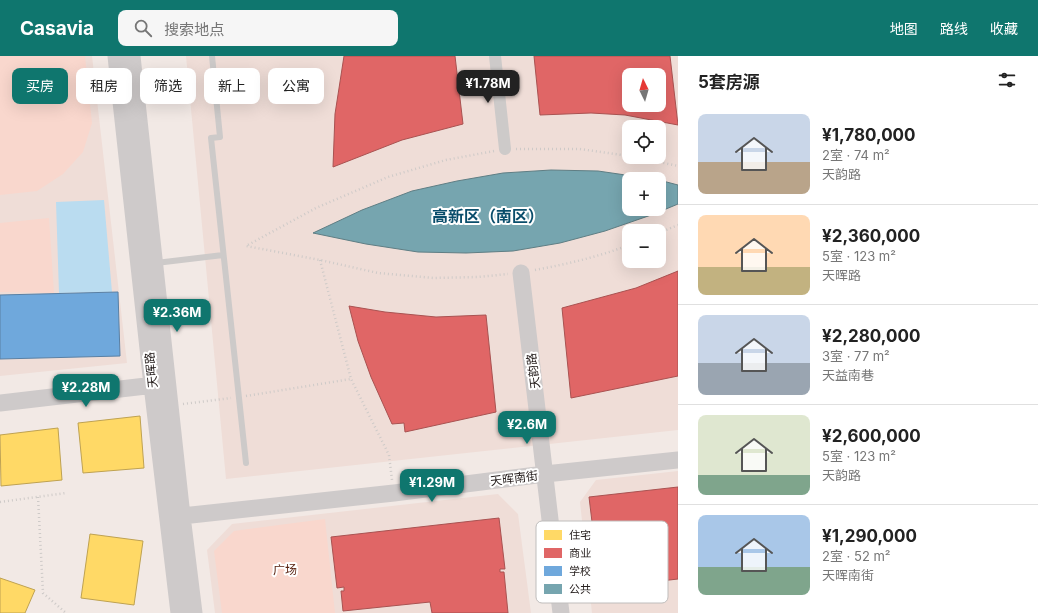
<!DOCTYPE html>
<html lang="zh">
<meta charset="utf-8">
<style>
body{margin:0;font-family:Inter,"Noto Sans SC",sans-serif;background:#f6f6f6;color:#222;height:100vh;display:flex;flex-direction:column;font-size:15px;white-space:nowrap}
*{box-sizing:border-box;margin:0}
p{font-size:13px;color:#767676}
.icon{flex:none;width:22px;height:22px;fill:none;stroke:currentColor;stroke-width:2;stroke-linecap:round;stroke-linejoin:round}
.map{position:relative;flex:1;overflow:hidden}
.sheet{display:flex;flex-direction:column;background:#fff;width:360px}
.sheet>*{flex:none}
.banner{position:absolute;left:12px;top:12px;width:380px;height:36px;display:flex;gap:8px}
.needle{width:26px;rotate:355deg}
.tools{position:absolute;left:622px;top:12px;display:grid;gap:8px}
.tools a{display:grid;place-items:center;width:44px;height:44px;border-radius:8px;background:#fff;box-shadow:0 4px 16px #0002;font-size:20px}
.price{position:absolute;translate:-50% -34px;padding:0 9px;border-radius:8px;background:#0f766e;color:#fff;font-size:13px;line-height:26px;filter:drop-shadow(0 1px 2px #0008)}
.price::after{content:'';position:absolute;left:50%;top:24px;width:12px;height:9px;margin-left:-6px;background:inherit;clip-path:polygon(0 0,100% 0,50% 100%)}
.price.current{background:#222;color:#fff}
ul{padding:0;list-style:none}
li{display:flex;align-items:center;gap:12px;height:100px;padding:0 20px}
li+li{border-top:1px solid #e0e0e0}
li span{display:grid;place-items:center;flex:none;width:112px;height:80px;border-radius:8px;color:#555}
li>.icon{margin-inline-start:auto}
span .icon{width:48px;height:48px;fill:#fffc;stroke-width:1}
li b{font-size:17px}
h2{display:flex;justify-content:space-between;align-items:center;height:48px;padding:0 20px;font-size:17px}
.pill{padding:0 14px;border-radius:8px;background:#fff;box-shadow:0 4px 16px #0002;font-size:14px;line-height:36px}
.pill.current{background:#0f766e;color:#fff}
header{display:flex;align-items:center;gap:24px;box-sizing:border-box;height:56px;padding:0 20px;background:#0f766e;color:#fff}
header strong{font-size:19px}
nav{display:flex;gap:22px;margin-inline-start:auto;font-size:14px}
.search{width:280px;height:36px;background:#f6f6f6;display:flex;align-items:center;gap:10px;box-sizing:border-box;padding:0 14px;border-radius:8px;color:#767676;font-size:15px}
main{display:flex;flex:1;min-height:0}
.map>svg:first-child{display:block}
.built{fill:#efddd7;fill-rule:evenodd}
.green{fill:#f9d7cd}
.water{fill:#badcf0}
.homes{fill:#ffd966;stroke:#bfa251}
.shops{fill:#e06666;stroke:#a95251;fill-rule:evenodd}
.schools{fill:#6fa8dc;stroke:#5a80a4}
.public{fill:#76a5af;stroke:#5f7e84}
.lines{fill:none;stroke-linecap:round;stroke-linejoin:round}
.path{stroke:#cecac8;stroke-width:2.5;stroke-dasharray:1 3;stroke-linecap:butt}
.lane{stroke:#cdcac9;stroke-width:6}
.street{stroke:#cdcac9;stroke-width:12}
.secondary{stroke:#cecaca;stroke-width:17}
.labels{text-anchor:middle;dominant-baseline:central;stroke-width:4;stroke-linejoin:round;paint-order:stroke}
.street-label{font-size:12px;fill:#292221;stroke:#fff}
.park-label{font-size:12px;fill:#58210f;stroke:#fff}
.district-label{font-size:16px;font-weight:bold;fill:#094d6b;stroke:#fff}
.key{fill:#fff;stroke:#bfbdbc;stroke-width:1}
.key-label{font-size:11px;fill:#292221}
</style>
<header>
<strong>Casavia</strong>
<div class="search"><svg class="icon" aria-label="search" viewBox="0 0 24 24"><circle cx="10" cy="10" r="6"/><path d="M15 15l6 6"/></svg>搜索地点</div>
<nav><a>地图</a><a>路线</a><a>收藏</a></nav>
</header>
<main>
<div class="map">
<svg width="678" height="557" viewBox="0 0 678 557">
<rect width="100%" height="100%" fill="#f2e9e5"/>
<!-- built -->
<path class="built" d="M0,0H92L127,307L0,320Z
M186,0H678V374L226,423ZM629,19H659V49H629ZM629,71H659V101H629ZM629,123H659V153H629ZM629,175H659V205H629Z
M678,415V557H592L580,446L596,424Z
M498,438L518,458L531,557H215L207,494L232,468Z"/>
<!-- green -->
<path class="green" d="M0,0H85L92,67L83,96L63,118L37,135L0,139Z
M49,162L54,237L0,236V167Z
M325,463L335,557H222L214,495L234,475Z"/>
<!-- water -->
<path class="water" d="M104,144L112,236L59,237L56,146Z"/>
<!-- homes -->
<path class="homes" d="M140,360L144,412L83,417L78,367Z
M58,372L62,424L1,430L0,379Z
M90,478L143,485L134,549L81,542Z
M0,522L35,534L25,557H0Z"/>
<!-- shops -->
<path class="shops" d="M344,0H455L463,68L402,84L333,111L335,58Z
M534,0H670L678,69L625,59L591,57L540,59ZM629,19H659V49H629Z
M678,215V320L571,342L562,252L636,232Z
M349,250L385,256L436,261L486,259L496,356L405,376L404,367L392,368L371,321L358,285Z
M678,431V523L600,532L589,441Z
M499,462L505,513H500V516H504L508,557H432L430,546L343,555L341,535H344V531L337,532L331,481Z"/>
<!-- schools -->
<path class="schools" d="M118,236L120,300L0,303V239Z"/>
<!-- public -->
<path class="public" d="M551,114L598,115L653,123H629V153H659V124L678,129V148L654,158L605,175L560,187L513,195L466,197L418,196L366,188L313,177L362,154L412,135L457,125L503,117Z"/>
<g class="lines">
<!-- path -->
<path class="path" d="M516,93H580L629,100
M494,95L446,104L388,121L316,152L246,190L320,204L378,217L434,222L478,221L508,218
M636,101L678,110
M659,177L678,169
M320,204L351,323L389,399L392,424
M535,214C567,208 598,201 629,189
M246,340L351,323
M183,348L231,342
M38,441L43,537L66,557
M0,446L66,437"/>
<!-- lane -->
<path class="lane" d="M212,0L220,81L211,82L246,407
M156,207L223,199"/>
<!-- street -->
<path class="street" d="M495,0L505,93"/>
<!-- secondary -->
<path class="secondary" d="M116,0L152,329L179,557
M132,0L182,460L194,557
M521,217L561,557
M0,347L163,328
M182,460L394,437L545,418L678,404"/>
</g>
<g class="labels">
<!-- street labels -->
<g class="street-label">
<text transform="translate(151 314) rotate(-96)">天晖路</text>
<text transform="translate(533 315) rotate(-97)">天韵路</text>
<text transform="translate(514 422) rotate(-7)">天晖南街</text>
</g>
<!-- park labels -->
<g class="park-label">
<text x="285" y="513">广场</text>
</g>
<!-- district labels -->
<g class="district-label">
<text x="488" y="160">高新区（南区）</text>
</g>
</g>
<!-- legend -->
<rect x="536" y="465" width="132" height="82" rx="6" class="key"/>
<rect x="544" y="474" width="18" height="10" fill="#ffd966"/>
<rect x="544" y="492" width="18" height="10" fill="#e06666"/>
<rect x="544" y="510" width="18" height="10" fill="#6fa8dc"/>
<rect x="544" y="528" width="18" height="10" fill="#76a5af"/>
<g class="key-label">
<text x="569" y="483">住宅</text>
<text x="569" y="501">商业</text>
<text x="569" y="519">学校</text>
<text x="569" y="537">公共</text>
</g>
</svg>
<div class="tools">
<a><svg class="needle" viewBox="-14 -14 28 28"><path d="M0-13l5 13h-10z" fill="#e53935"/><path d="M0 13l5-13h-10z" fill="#767676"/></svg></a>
<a><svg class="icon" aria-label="locate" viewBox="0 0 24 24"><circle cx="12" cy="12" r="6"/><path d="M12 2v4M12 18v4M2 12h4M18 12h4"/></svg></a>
<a>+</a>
<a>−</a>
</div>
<b class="price current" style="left:488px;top:48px">¥1.78M</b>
<b class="price" style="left:177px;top:277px">¥2.36M</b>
<b class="price" style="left:86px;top:352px">¥2.28M</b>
<b class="price" style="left:527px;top:389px">¥2.6M</b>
<b class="price" style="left:432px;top:447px">¥1.29M</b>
<div class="banner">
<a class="pill current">买房</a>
<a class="pill">租房</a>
<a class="pill">筛选</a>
<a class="pill">新上</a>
<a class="pill">公寓</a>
</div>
</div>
<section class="sheet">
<h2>5套房源<svg class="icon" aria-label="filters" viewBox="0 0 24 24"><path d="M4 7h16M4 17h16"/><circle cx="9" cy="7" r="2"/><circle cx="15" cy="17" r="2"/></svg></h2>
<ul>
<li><span style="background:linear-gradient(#c9d6e8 60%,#b9a48a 0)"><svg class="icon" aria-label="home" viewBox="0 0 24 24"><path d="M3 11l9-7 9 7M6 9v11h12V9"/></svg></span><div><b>¥1,780,000</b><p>2室 · 74 m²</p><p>天韵路</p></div></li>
<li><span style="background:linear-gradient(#ffd9b3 65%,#c2b280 0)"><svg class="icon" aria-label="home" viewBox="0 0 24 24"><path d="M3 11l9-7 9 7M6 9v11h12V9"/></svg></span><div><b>¥2,360,000</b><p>5室 · 123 m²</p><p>天晖路</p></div></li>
<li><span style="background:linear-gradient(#c9d6e8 60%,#9aa5b1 0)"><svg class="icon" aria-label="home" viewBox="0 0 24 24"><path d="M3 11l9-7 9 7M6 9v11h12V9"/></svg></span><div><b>¥2,280,000</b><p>3室 · 77 m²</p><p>天益南巷</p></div></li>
<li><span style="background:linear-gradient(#dfe7d0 75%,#7fa58c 0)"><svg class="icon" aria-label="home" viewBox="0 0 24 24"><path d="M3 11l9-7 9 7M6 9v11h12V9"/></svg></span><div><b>¥2,600,000</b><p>5室 · 123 m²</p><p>天韵路</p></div></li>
<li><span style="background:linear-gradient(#a9c7e8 65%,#7fa58c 0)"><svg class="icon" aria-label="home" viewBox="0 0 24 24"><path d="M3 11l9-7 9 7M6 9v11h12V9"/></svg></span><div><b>¥1,290,000</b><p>2室 · 52 m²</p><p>天晖南街</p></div></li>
</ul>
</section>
</main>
